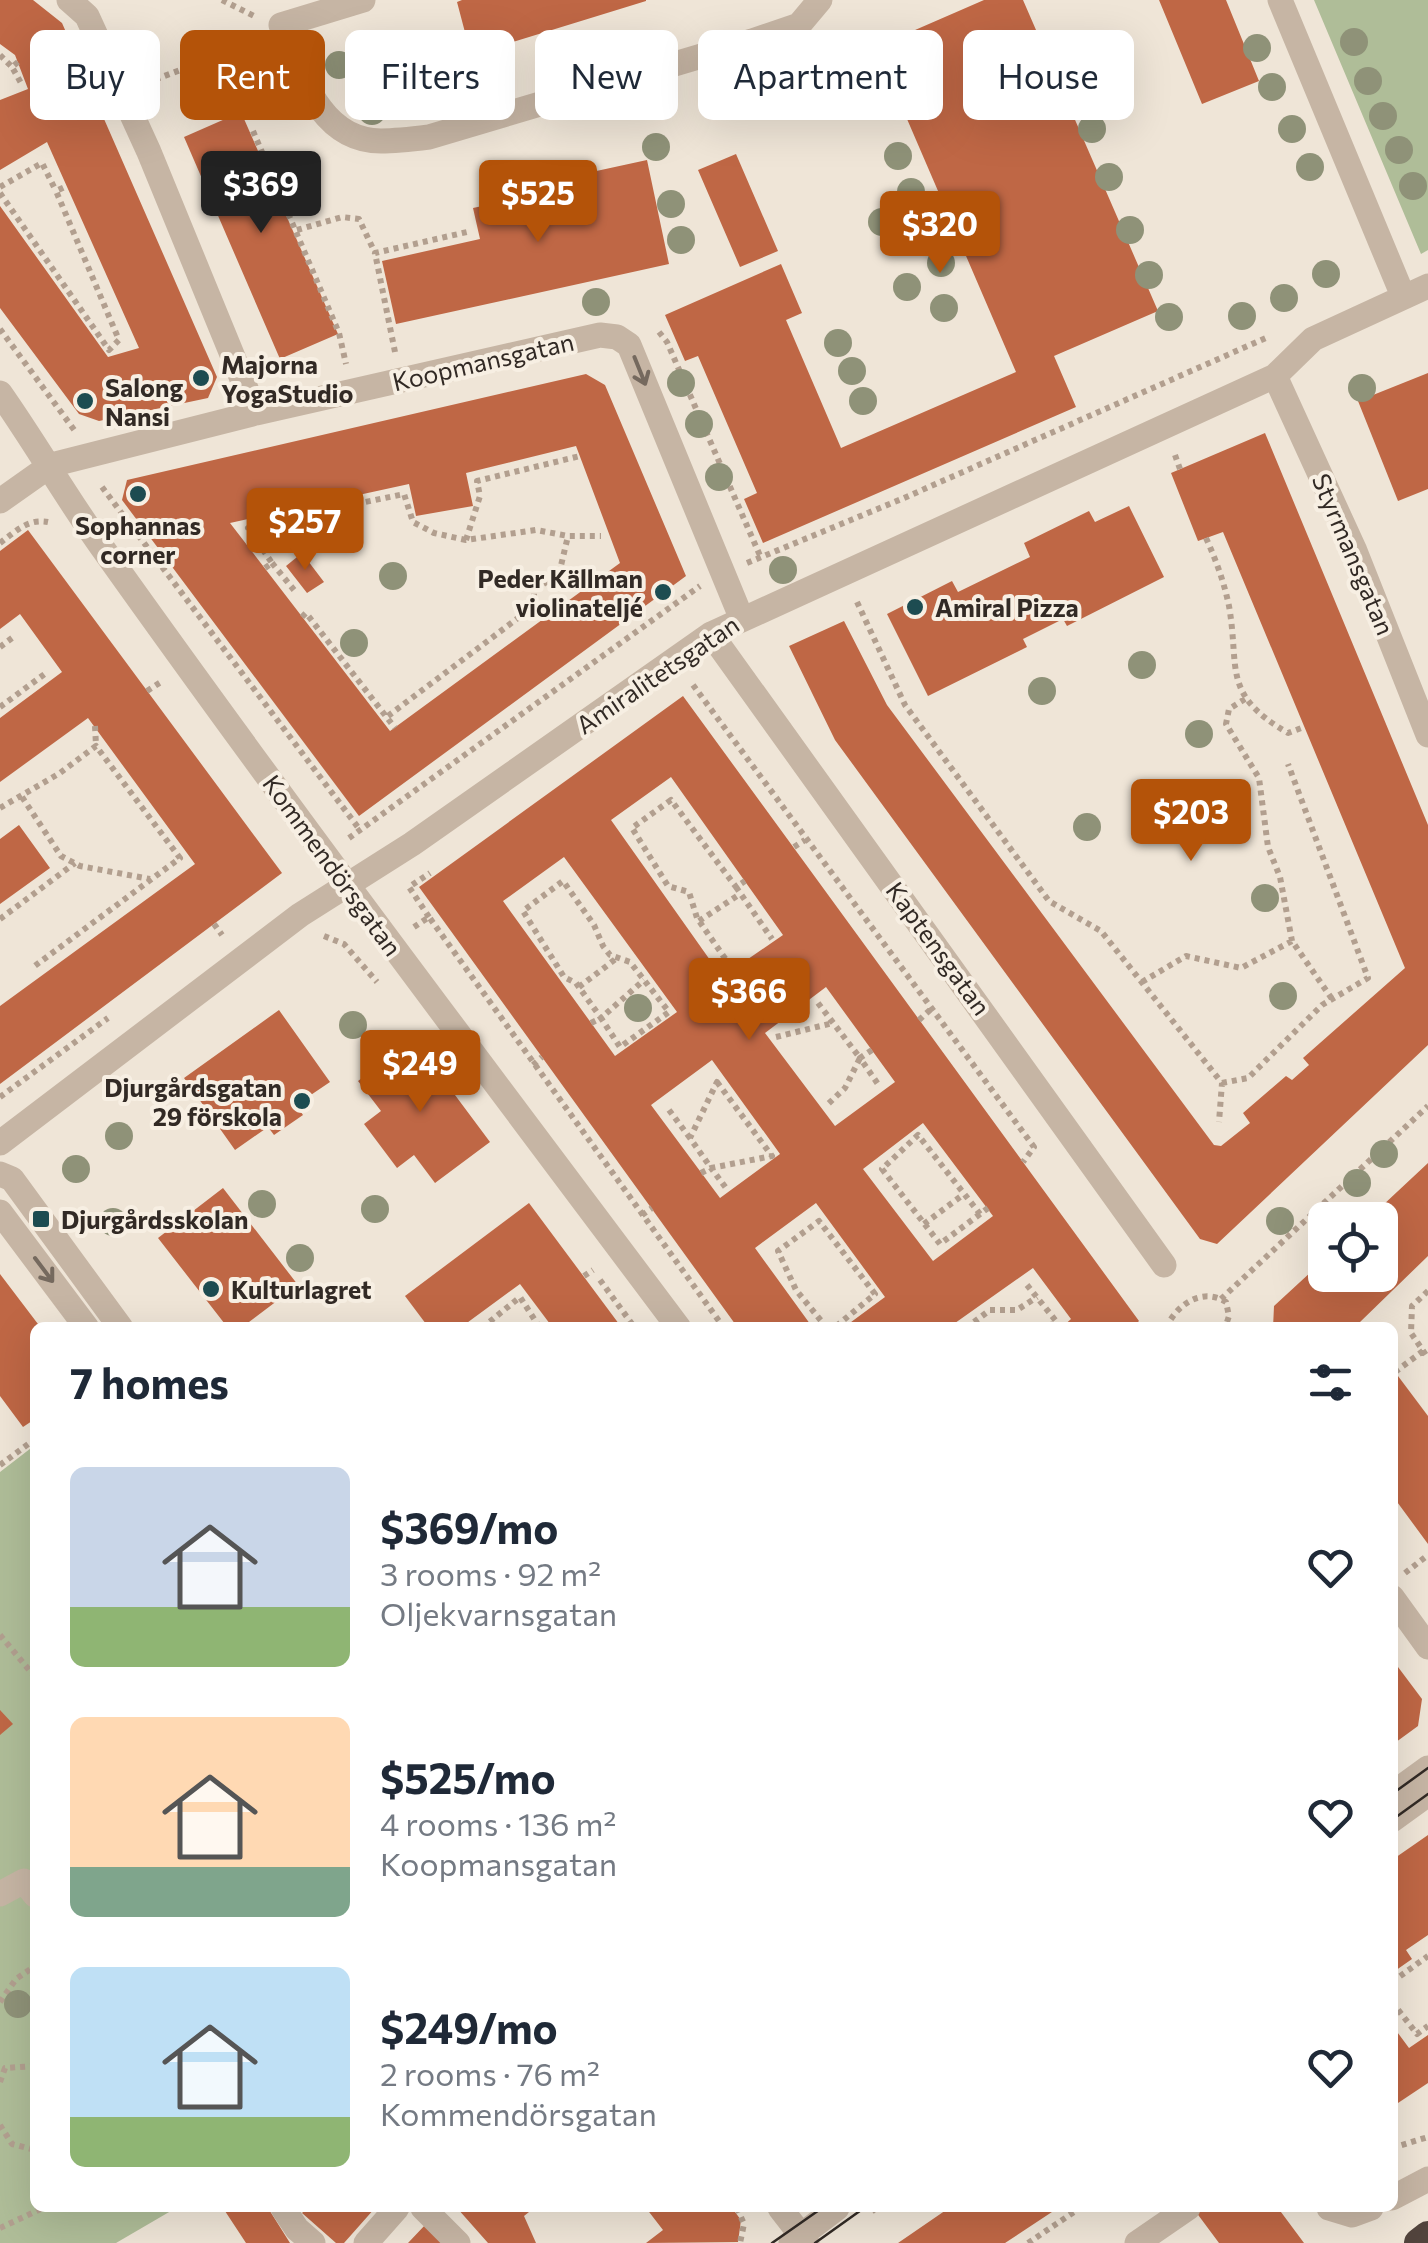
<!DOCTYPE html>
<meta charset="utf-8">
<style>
body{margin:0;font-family:Commissioner,sans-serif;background:#f2f2f3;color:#1f2937;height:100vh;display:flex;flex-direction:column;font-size:38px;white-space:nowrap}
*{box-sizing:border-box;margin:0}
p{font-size:32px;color:#747a83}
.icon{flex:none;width:55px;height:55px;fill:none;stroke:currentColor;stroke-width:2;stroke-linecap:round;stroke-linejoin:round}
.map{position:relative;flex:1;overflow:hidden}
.panel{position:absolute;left:30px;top:1322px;width:1368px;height:890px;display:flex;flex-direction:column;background:#fff;border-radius:15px;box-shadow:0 10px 40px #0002}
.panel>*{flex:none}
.banner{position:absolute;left:30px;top:30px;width:1370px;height:90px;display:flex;gap:20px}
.tools{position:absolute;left:1308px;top:1202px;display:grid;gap:20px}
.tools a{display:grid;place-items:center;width:90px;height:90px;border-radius:15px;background:#fff;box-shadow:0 10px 40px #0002;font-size:50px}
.price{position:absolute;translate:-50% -85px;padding:0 22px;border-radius:10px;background:#b45309;color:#fff;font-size:32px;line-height:65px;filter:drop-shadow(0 2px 5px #0008)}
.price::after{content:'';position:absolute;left:50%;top:60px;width:30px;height:22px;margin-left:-15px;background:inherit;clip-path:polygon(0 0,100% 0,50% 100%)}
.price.current{background:#222;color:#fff}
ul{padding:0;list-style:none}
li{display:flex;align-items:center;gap:30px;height:250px;padding:0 40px}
li span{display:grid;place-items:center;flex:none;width:280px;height:200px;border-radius:15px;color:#555}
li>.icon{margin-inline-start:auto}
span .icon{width:120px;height:120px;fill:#fffc;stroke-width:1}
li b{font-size:42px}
h2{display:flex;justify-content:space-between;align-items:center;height:120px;padding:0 40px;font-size:42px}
.tag{padding:0 35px;border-radius:15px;background:#fff;box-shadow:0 10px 40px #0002;font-size:35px;line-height:90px}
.tag.current{background:#b45309;color:#fff}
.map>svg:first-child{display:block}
.green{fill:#afbd98}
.building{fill:#bf6745;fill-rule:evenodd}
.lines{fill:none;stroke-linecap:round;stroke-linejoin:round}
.path{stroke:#b29f8f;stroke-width:6;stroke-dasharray:5 5;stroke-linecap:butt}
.minor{stroke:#c6b5a4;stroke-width:25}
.highway{stroke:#52443d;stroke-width:30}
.tram{stroke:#322a25;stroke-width:2.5}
.tree{fill:#8f9278}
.oneway{stroke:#75695e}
.poi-dot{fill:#1d4c51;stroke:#f7efe3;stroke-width:4}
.labels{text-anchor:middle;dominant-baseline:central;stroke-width:8;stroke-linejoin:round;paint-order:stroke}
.street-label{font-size:25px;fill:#322a25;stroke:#f7efe3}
.poi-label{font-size:25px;font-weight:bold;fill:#322a25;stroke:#f7efe3;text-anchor:start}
</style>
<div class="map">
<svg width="1428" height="2243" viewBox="0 0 1428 2243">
<rect width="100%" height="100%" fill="#efe5d7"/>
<!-- green -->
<path class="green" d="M1314,0H1428V250L1421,254Z
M35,1445V2208H176L116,2243H0V1472Z"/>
<!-- building -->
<path class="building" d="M0,0H33L62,23L217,377L208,398L99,421L79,414L0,308V206L108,357L139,348L47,142L0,170V100L28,89L15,55L0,44Z
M462,0H646V1L471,55L457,2Z
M984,0H1023L1158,311L1054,356L1076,407L763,543L744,499L757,493L698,356L685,361L665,315L781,264L802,313L786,320L841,448L1016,372L876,47Z
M1159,0H1226L1259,81L1202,104Z
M241,112L338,334L280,359L184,137Z
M736,154L778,251L740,267L698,170Z
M647,160L669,264L396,324L382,261L480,239L473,208L534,195L532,185Z
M1428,373V489L1398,501L1358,401Z
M586,374L605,385L686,576L359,816L122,500L127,480ZM576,446L620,563L390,731L230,523L409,484L416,516L473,506L466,473Z
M1265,433L1428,825V1045L1217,1244L1200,1239L835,740L789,646L844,621L887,705L1214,1145L1221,1146L1250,1123L1243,1113L1286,1076L1292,1080L1309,1065L1303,1058L1405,968L1223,532L1198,541L1171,473Z
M1129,506L1164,577L1067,626L1063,619L1023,639L1027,647L928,696L887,614L952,581L958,592L1030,557L1024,543L1089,511L1095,522Z
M28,530L282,873L0,1084V1006L195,864L88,718L0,782V718L62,672L20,614L0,629V551Z
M302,553L324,582L307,593L286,566Z
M683,696L1139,1321L1132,1328H1061L1071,1319L1033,1268L948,1328H843L885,1297L816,1203L755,1248L813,1328H738L419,887ZM671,777L783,935L722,977L611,820ZM564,857L677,1012L615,1056L503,901ZM826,987L895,1082L835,1126L765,1033ZM712,1060L780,1154L720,1198L651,1105ZM923,1123L993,1216L933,1261L863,1169Z
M19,825L50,868L0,904V839Z
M279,1010L330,1082L296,1105L303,1115L274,1135L268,1127L235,1150L184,1078Z
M414,1040L490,1142L435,1183L414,1155L397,1168L364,1124L381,1111L358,1081Z
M1428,1163V1256L1359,1323L1362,1328H1273L1274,1306L1325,1259V1275H1380V1220H1367Z
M223,1188L298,1285L241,1328H228L158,1238Z
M529,1203L622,1328H553L520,1284L460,1328H429L405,1296Z
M0,1274L41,1328H35V1419L23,1427L0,1396Z
M1392,1368L1428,1416V1544L1392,1495Z
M1392,1659L1422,1699L1418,1726L1392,1745Z
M0,1710L13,1724L0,1735Z
M1428,1835V1935L1406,1950L1412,1959L1392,1973V1860Z
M1392,2025L1409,2048L1428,2035V2083L1395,2105Z
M223,2208H268L290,2243H246Z
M307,2208H375L344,2243H336L302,2213Z
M457,2208H525L529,2212L524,2216L536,2243H488Z
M646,2208H732L741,2220L738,2242L646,2243L663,2230Z
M949,2208H1058L1005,2243H898Z
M1193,2208H1278L1304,2243H1219Z
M426,2224L447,2243H408Z"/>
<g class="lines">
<!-- path -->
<path class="path" d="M222,0L256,17
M0,55L12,67
M18,62L12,67L21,83
M146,83L225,53L266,64
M253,131L339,333L346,364
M0,187L42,163L56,191
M0,193L109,350L119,340L56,191L67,186
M297,230L342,217L359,219L375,253
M0,329L75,431
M659,332L667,342L761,558
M395,352L375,253L467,232
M1175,455L1180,469
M102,487L360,830
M307,514L404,494L413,522L434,533L466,540L536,530L568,536H601
M1206,538C1216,560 1224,582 1229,606C1240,669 1221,694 1288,733L1304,727
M466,540L480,496L477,481L580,456
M0,543C15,532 28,518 48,522
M272,563L294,590
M747,563L904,498L1268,337
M265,568L272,563L248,528L276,523
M559,574L568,536
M857,602L905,705L1049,901L1101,931L1222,1083L1219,1122
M302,617L306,613L395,728
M0,647L12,638
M693,685L1034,1147L1023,1162
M147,691L161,682
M1245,699L1229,709L1226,724L1259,778L1268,847L1280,877L1292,941
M0,707L46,673
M388,716L534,606V590L559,574L583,577
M95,726L96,745
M22,797L61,856L80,866L150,879
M0,808L60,773L96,746L180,858L32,968
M349,838L700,586
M794,847L805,840
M736,887L772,939
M429,917L409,887L430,873
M0,919L75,863
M699,921L740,894
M214,924L222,935
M414,927L429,917L724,1328
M324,936L344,944L377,982
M731,967L697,918L689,892L668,886L632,828L671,800L736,887L745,881
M1142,982L1186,956L1241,968L1292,941L1332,999
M579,987L617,958
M818,1003L860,1058L845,1088L827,1105
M919,1020L930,1010
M591,1023L601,1018L620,1047L669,1012L630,962L610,955L603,946L594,925L563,881L523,911L564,977L576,983L601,1018L644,980
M776,1037L833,1023
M872,1050L860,1058L880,1087
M533,1065L542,1057
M717,1082L772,1156L711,1168L690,1138Z
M1222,1083L1248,1078L1322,1005L1368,978L1288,764
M0,1097L108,1018
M669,1110L690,1138
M701,1173L711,1168L726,1188
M980,1214L940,1244L882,1169L918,1135L980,1214L988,1208
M642,1215L652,1208
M924,1224L964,1194
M584,1276L593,1270
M600,1280L635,1328
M1027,1285L1056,1321L1048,1328
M1428,1291L1412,1306L1411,1333L1428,1358
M1221,1299L1428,1106
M482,1328L520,1297L540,1328
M827,1328L796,1290L778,1251L819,1221L875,1294L834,1328
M966,1328L990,1310H1017L1037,1297
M1166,1328C1177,1304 1202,1287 1226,1302L1229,1316L1225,1328
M1395,1372L1423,1351
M0,1465L35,1439
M1405,1573L1428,1555
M0,1635L35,1677
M1392,1982L1428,1956
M0,2002L16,1979L35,1966
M1392,2002L1417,2034L1428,2026
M0,2082L5,2068L35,2066
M0,2125L12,2144L35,2150
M1392,2148L1428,2137
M737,2208L744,2224L740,2243
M873,2208L877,2213
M0,2228L43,2208
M1028,2243L1080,2208"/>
<!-- minor -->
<path class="minor" d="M69,0L87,16L149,152L256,413
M363,0L281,25C301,73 319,141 381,141C397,141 413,139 429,137L752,41L799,25L820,0
M1280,0L1403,296
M1275,376L1355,551L1428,735
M0,393C38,447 70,504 109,557C294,817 487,1072 679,1328
M0,501L51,465L256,413L600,335L617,337L629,345L741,617
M711,634L1164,1265
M0,1143L300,915L412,844L711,634L1275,376L1313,339L1428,286
M0,1174L12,1179L121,1328
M0,1212L87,1328
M1392,1597L1428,1647
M1392,1794L1428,1768
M1392,1820L1428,1794
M0,1894L24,1881L35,1895
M1392,2198L1428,2179
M283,2208L297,2229L313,2243
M423,2208L458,2243
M780,2208L807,2243
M1329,2208L1352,2215L1371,2208
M366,2243L397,2208
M791,2243L837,2208
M1137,2243L1188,2208"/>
<!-- highway -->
<path class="highway" d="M1419,2243L1428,2236"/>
<!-- tram -->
<path class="tram" d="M1392,1794L1428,1768
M1392,1820L1428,1794
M772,2243L822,2208
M815,2243L864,2208"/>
</g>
<!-- trees -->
<g class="tree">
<circle cx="1354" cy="42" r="14"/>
<circle cx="1257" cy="48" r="14"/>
<circle cx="1058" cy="54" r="14"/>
<circle cx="339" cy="65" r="14"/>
<circle cx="401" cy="80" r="14"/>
<circle cx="1368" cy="81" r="14"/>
<circle cx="1070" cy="85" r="14"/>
<circle cx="1272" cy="87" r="14"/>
<circle cx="372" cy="111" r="14"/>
<circle cx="1383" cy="116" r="14"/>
<circle cx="1092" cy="129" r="14"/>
<circle cx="1292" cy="129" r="14"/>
<circle cx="656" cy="147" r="14"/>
<circle cx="1399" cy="150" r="14"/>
<circle cx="898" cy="156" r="14"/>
<circle cx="1310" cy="167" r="14"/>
<circle cx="1109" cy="177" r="14"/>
<circle cx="1413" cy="186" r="14"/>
<circle cx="911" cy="192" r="14"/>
<circle cx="671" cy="204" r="14"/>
<circle cx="882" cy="222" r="14"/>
<circle cx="1130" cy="230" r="14"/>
<circle cx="681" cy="240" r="14"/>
<circle cx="941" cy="263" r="14"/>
<circle cx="1326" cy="274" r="14"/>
<circle cx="1149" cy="275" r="14"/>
<circle cx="907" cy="287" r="14"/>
<circle cx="1284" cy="298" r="14"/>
<circle cx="596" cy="302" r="14"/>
<circle cx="944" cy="308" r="14"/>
<circle cx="1242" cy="316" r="14"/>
<circle cx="1169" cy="317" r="14"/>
<circle cx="838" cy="343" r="14"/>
<circle cx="852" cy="371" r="14"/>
<circle cx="681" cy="383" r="14"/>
<circle cx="1362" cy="388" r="14"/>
<circle cx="863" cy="401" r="14"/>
<circle cx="699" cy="424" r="14"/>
<circle cx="719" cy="477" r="14"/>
<circle cx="783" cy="570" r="14"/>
<circle cx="393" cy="576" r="14"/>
<circle cx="354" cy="643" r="14"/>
<circle cx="1142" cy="665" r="14"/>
<circle cx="1042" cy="691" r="14"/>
<circle cx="1199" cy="734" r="14"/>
<circle cx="1087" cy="827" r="14"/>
<circle cx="1265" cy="898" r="14"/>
<circle cx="1283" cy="996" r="14"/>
<circle cx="638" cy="1008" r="14"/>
<circle cx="353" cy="1025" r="14"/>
<circle cx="119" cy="1136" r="14"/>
<circle cx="1384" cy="1154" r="14"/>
<circle cx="76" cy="1169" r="14"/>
<circle cx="1357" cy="1183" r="14"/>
<circle cx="262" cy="1204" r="14"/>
<circle cx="375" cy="1209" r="14"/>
<circle cx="1280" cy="1221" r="14"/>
<circle cx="113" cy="1222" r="14"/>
<circle cx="300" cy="1258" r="14"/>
<circle cx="18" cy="2004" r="14"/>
</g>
<!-- one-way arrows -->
<defs><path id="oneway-shaft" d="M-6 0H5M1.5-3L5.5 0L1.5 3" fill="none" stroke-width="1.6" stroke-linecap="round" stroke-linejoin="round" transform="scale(2.5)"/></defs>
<g class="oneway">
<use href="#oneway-shaft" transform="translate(640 371) rotate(68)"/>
<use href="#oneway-shaft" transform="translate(44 1270) rotate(53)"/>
</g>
<!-- markers -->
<g class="poi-dot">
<circle cx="201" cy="378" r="10"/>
<circle cx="85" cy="401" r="10"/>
<circle cx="138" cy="494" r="10"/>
<circle cx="663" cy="592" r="10"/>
<circle cx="915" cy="607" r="10"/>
<circle cx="302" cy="1101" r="10"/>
<rect x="31" y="1209" width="20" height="20" rx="5"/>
<circle cx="211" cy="1289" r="10"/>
</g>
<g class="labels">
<!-- street labels -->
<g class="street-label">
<text transform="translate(483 361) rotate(-13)">Koopmansgatan</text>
<text transform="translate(1354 554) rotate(67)">Styrmansgatan</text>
<text transform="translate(657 674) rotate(-34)">Amiralitetsgatan</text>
<text transform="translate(333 865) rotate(54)">Kommendörsgatan</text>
<text transform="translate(939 948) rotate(54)">Kaptensgatan</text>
</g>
<!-- poi labels -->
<g class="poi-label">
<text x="221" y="364">Majorna<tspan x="221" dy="29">YogaStudio</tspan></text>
<text x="105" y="387">Salong<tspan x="105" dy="29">Nansi</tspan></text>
<text x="138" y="525" text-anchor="middle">Sophannas<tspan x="138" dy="29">corner</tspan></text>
<text x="643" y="578" text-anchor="end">Peder Källman<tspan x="643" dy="29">violinateljé</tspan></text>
<text x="935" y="607">Amiral Pizza</text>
<text x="282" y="1087" text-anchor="end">Djurgårdsgatan<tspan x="282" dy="29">29 förskola</tspan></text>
<text x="61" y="1219">Djurgårdsskolan</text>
<text x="231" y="1289">Kulturlagret</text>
</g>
</g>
</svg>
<div class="tools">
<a><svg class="icon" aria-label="locate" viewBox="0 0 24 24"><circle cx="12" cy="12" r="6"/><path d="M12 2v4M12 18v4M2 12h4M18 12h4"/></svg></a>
</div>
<b class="price current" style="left:261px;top:236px">$369</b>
<b class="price" style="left:538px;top:245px">$525</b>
<b class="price" style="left:940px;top:276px">$320</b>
<b class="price" style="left:305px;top:573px">$257</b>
<b class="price" style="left:1191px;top:864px">$203</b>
<b class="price" style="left:749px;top:1043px">$366</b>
<b class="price" style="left:420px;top:1115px">$249</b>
<div class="banner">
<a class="tag">Buy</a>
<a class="tag current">Rent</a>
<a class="tag">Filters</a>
<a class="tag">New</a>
<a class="tag">Apartment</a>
<a class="tag">House</a>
</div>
<section class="panel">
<h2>7 homes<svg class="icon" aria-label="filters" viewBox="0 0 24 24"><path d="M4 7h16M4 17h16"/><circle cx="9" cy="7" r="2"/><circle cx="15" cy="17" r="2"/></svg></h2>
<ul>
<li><span style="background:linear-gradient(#c9d6e8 70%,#8fb573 0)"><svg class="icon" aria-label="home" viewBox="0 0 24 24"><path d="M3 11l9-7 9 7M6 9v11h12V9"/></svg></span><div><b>$369/mo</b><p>3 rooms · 92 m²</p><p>Oljekvarnsgatan</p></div><svg class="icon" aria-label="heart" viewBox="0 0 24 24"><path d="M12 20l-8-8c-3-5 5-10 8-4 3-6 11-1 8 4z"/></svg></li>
<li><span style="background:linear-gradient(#ffd9b3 75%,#7fa58c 0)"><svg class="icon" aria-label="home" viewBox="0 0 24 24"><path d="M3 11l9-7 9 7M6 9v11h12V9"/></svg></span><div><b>$525/mo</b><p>4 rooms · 136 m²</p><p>Koopmansgatan</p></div><svg class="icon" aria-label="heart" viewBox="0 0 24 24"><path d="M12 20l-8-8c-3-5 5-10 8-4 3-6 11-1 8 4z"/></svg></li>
<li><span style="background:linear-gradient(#bfe0f5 75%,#8fb573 0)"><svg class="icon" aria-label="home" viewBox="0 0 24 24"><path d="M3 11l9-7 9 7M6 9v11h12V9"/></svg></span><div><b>$249/mo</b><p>2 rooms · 76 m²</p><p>Kommendörsgatan</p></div><svg class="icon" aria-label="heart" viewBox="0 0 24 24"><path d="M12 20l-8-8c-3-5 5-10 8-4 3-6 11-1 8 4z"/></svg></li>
</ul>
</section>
</div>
